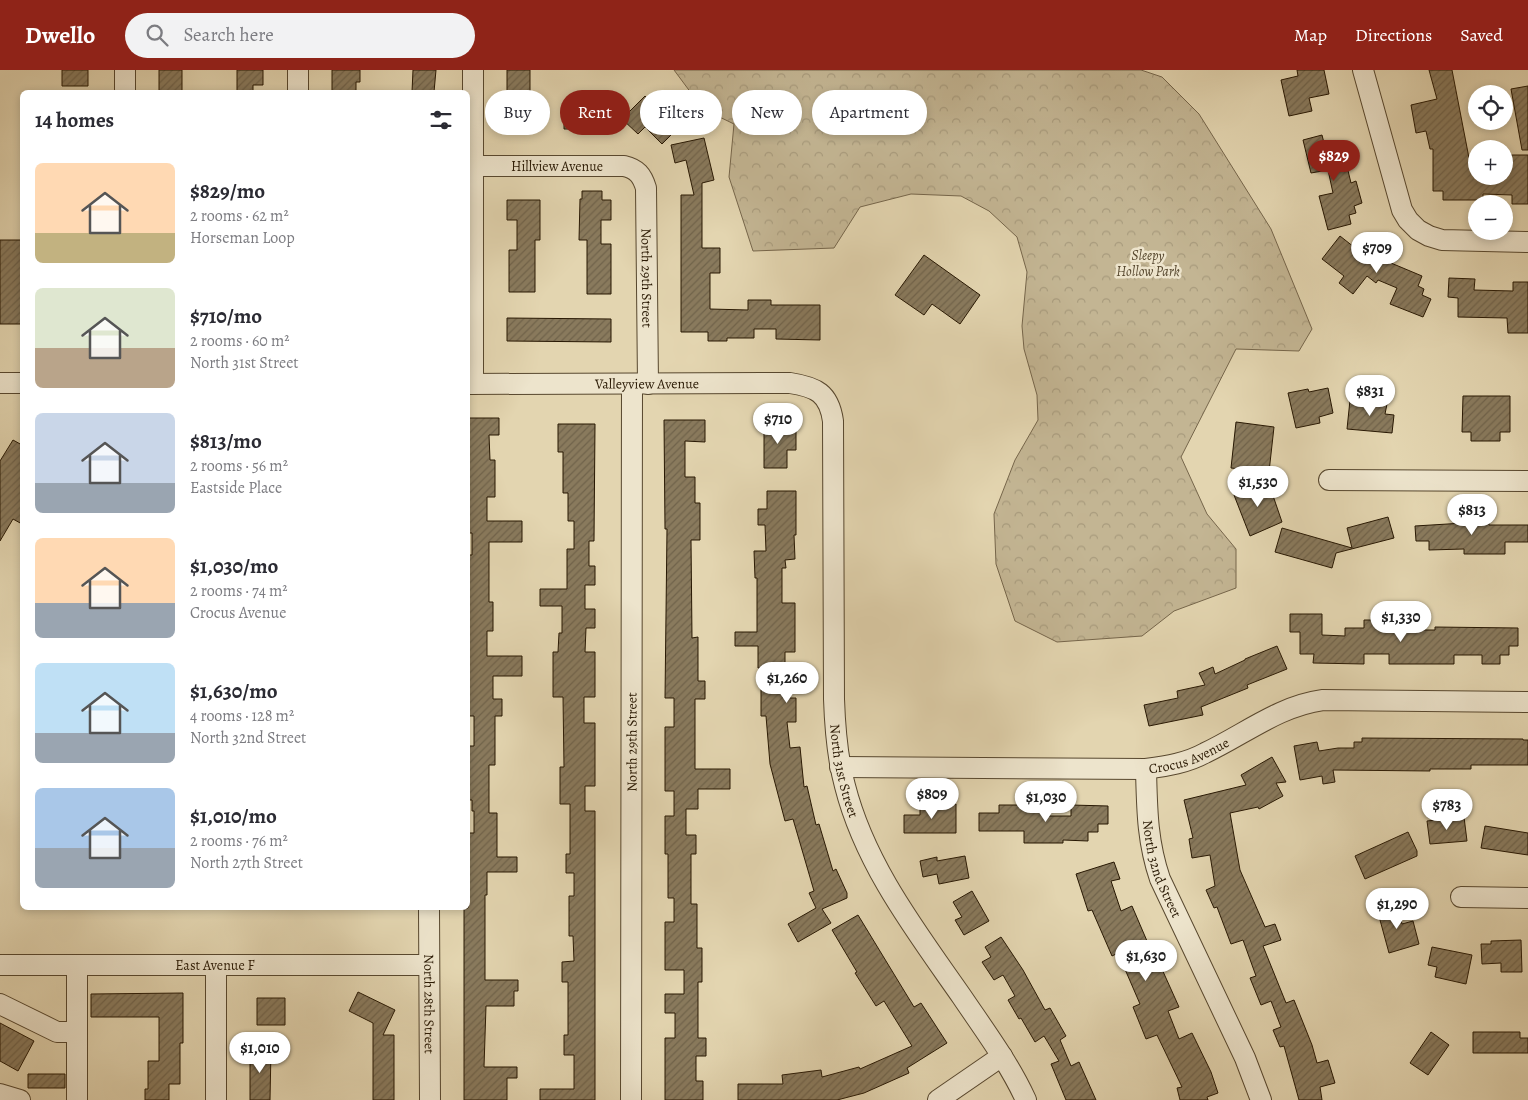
<!DOCTYPE html>
<meta charset="utf-8">
<style>
body{margin:0;font-family:Alegreya,serif;background:#f2f2f3;color:#2b2b33;height:100vh;display:flex;flex-direction:column;font-size:19px;white-space:nowrap}
*{box-sizing:border-box;margin:0}
p{font-size:16px;color:#7c7c81}
.icon{flex:none;width:28px;height:28px;fill:none;stroke:currentColor;stroke-width:2;stroke-linecap:round;stroke-linejoin:round}
.map{position:relative;flex:1;overflow:hidden}
.side{position:absolute;left:20px;top:20px;width:450px;height:820px;display:flex;flex-direction:column;background:#fff;border-radius:8px;box-shadow:0 2px 8px #0003}
.side>*{flex:none}
.hud{position:absolute;left:485px;top:20px;width:475px;height:45px;display:flex;gap:10px}
.tools{position:absolute;left:1468px;top:15px;display:grid;gap:10px}
.tools a{display:grid;place-items:center;width:45px;height:45px;border-radius:50%;background:#fff;box-shadow:0 2px 8px #0003;font-size:25px}
.price{position:absolute;translate:-50% -42px;padding:0 11px;border-radius:18px;background:#fff;color:#222;font-size:16px;line-height:32px;filter:drop-shadow(0 1px 2px #0008)}
.price::after{content:'';position:absolute;left:50%;top:30px;width:15px;height:11px;margin-left:-8px;background:inherit;clip-path:polygon(0 0,100% 0,50% 100%)}
.price.active{background:#8f2418;color:#fff}
ul{padding:0;list-style:none}
li{display:flex;align-items:center;gap:15px;height:125px;padding:0 15px}
li span{display:grid;place-items:center;flex:none;width:140px;height:100px;border-radius:8px;color:#555}
li>.icon{margin-inline-start:auto}
span .icon{width:60px;height:60px;fill:#fffc;stroke-width:1}
li b{font-size:21px}
h2{display:flex;justify-content:space-between;align-items:center;height:60px;padding:0 15px;font-size:21px}
.pill{padding:0 18px;border-radius:22px;background:#fff;box-shadow:0 2px 8px #0003;font-size:18px;line-height:45px}
.pill.active{background:#8f2418;color:#fff}
header{display:flex;align-items:center;gap:30px;box-sizing:border-box;height:70px;padding:0 25px;background:#8f2418;color:#fff}
header strong{font-size:24px}
nav{display:flex;gap:28px;margin-inline-start:auto;font-size:18px}
.search{width:350px;height:45px;background:#f2f2f3;display:flex;align-items:center;gap:12px;box-sizing:border-box;padding:0 18px;border-radius:28px;color:#7c7c81;font-size:19px}
.map>svg:first-child{display:block}
.park{fill:url(#park-crowns);stroke:#76664b}
.building{fill:url(#building-hatch);stroke:#281803}
.lines{fill:none;stroke-linecap:round;stroke-linejoin:round}
.minor-casing{stroke:#57472e;stroke-width:22}
.minor{stroke:#ede4cc;stroke-width:20}
.labels{text-anchor:middle;dominant-baseline:central;stroke-width:5;stroke-linejoin:round;paint-order:stroke}
.street-label{font-size:14px;fill:#281803;stroke:#ede4cc}
.park-label{font-size:14px;font-style:italic;fill:#56472e;stroke:#ede4cc}
</style>
<header>
<strong>Dwello</strong>
<div class="search"><svg class="icon" aria-label="search" viewBox="0 0 24 24"><circle cx="10" cy="10" r="6"/><path d="M15 15l6 6"/></svg>Search here</div>
<nav><a>Map</a><a>Directions</a><a>Saved</a></nav>
</header>
<div class="map">
<svg width="1528" height="1030" viewBox="0 0 1528 1030">
<defs>
<pattern id="park-crowns" width="20" height="18" patternUnits="userSpaceOnUse" patternTransform="scale(1.25)"><rect width="20" height="18" fill="#c3b593"/><path d="M2 6a3 3 0 1 1 6 0M12 15a3 3 0 1 1 6 0" fill="none" stroke="#a89b7d"/></pattern>
<pattern id="building-hatch" width="6" height="6" patternUnits="userSpaceOnUse" patternTransform="scale(1.25)"><rect width="6" height="6" fill="#897a5d"/><path d="M-1 1l2-2M0 6l6-6M5 7l2-2" fill="none" stroke="#70634b"/></pattern>
</defs>
<rect width="100%" height="100%" fill="#e3d5b0"/>
<filter id="stains"><feTurbulence type="fractalNoise" baseFrequency=".004" numOctaves="4"/><feColorMatrix values="0 0 0 0 .2 0 0 0 0 .09 0 0 0 0 .02 0 0 0 .5 -.17"/></filter>
<radialGradient id="worn" r=".72"><stop offset=".6" stop-color="#630" stop-opacity="0"/><stop offset="1" stop-color="#630" stop-opacity=".3"/></radialGradient>
<!-- park -->
<path class="park" d="M674,0H1141L1162,7L1199,44L1271,159L1312,259L1299,281L1236,279L1181,387L1207,444L1236,479V518L1174,541L1142,566L1057,572L1015,551L996,494L994,444L1015,390L1038,350L1037,325L1024,279L1022,256L1027,202L1017,167L989,141L961,126L911,124L860,137L834,178L753,181L729,107L734,54L703,39Z"/>
<!-- building -->
<path class="building" d="M62,0H88V16H62Z
M159,0H182V22H159Z
M237,0H263V15H253V22H237Z
M332,0H360V12H356V22H332Z
M413,0H436L434,22H412Z
M507,0H530V36H540V60H507Z
M1297,0H1324L1329,24L1309,28L1312,41L1289,46L1281,10L1298,6Z
M1429,0H1452L1469,88H1473L1474,98H1476V106H1504V85H1528V134H1512V125L1483,124V130H1443V121H1433V79H1430L1426,61L1416,63L1411,35L1437,29Z
M1528,16V80H1522L1511,19Z
M645,26L678,58L662,74L645,57L638,64L622,49Z
M564,33H604V59H564Z
M1322,65L1324,73L1331,71L1332,78L1342,76L1351,113L1356,111L1362,133L1354,136L1356,143L1349,145L1351,154L1328,160L1319,126L1333,123L1328,100L1311,103L1303,70Z
M704,68L714,110L702,113V178H720V203H710V239L748,240V230H771V235H820V270L776,269V259H754V268H727V271H708V262H681V125H694L686,90L675,93L671,75Z
M582,121H602V130H611V150H601V174H611V224H587V170H579L580,129H582Z
M507,130H540V170H535V222H509V180H517V150H507Z
M1340,166L1359,181V184L1370,171L1394,190L1391,193L1422,206L1418,216L1424,219L1422,225L1431,229L1423,247L1390,234L1397,218L1378,210L1376,213L1367,206L1353,224L1339,213L1344,206L1322,189Z
M0,170H22V254H0Z
M924,185L980,225L960,254L932,234L924,245L895,225Z
M1449,208L1475,209L1474,220L1513,221V212H1528V263H1508L1507,248L1458,247V228L1448,227Z
M507,248L611,249V272L507,271Z
M1328,318L1333,343L1319,347L1320,353L1296,358L1288,323L1308,319L1309,322Z
M1463,326H1510V362H1500V371H1471V362H1462Z
M1350,330L1387,334L1385,344L1394,345L1392,363L1347,359Z
M468,348H499V365H489L490,390H495V427H487V451H522V472H489V532H493V561H487V586H522V606H493V629H502V646H495V695H489V743H497V787H517V802H487V825H485V910H518V921H514V936H486L484,997H517V1008H507V1030H464V838H468V763H474V741H472V730H468V676H474V646H468V485H472V463H468Z
M664,350H705V372L685,371V407H695V433H700V470H691L692,568L698,567V611H705V629H695V699H730V719H698V739H686V765H696V784H691V834H697V878H702V912H698V968H706V986H696V1011H703V1030H665V968H675V943H665V924H684V900H665V852H674V828H668V784H665V746H674V721H665V657H674V628H665L667,459H665Z
M1236,352L1274,357L1269,402L1231,398Z
M558,354H595L594,471H589V496H595V515H585V539H595V558H586L585,582H595V627H584V653H595V716H585V741H595V1030H540V1019H574V985H564V965H568V912H562V892L574,891L573,866H569V826H574V803H566V784H570V734H560V697H564L563,627H553V582H558L559,563H562V536H540V519H567V479H574V451H568V423H563V382H558Z
M764,356H796V380H787V398H764Z
M13,370L22,375V454L13,449L0,471V391Z
M1268,411L1282,452L1250,466L1234,425Z
M767,421H796V465H794L795,489L785,490L786,498H782V533H795V582H785V597L783,598V628H796V652H787L790,678L800,677L804,717L807,716L816,755L819,754L833,801L836,799L847,823V828L822,839L831,853L798,872L788,854L816,838L809,823L814,821L793,749L785,751L770,694L766,646H761V598H758V576H735V562H757V508H755L754,481H766L765,455H758V439H767Z
M1388,447L1394,468L1336,483L1332,498L1275,482L1282,458L1352,478L1347,458Z
M1464,449H1489V455H1528V472H1505V484H1464V479L1429,480V471H1416L1415,456L1464,453Z
M1290,544H1322V565L1345,566V558H1364V550H1382V560H1435V557L1518,558V576H1509V585H1500V594H1482V585H1454V594H1389V584H1364V594L1313,593L1314,584H1300V562H1290Z
M1277,576L1287,599L1247,615L1248,618L1201,637L1203,645L1149,656L1144,635L1178,628L1177,621L1205,615L1199,603L1213,597L1215,604L1245,590V589Z
M1362,668L1523,669V670H1528V695H1471V699H1430V701L1333,700L1335,712L1323,714L1322,706L1300,710L1294,676L1317,672L1319,681L1338,678H1354V672H1362Z
M1272,687L1286,712L1276,713L1283,726L1259,739L1258,737L1230,743L1240,800L1265,857L1275,854L1281,870L1263,876L1286,933L1294,930L1312,975L1317,993L1328,990L1335,1013L1320,1017L1322,1030H1299L1284,976L1280,977L1273,960L1281,957L1271,931L1261,935L1250,908L1256,906L1243,870L1231,874L1217,837L1214,838L1206,820L1215,816L1210,785L1192,788L1189,769L1193,768L1184,730L1246,715L1241,705Z
M920,734H956V763H904V745H920Z
M999,735H1043V746H1071V735L1108,736V754H1098V762H1088V771L1063,770V773H1024V761H979V743H999Z
M1464,747L1467,771L1430,774L1427,751Z
M1485,756L1528,763V785L1481,778Z
M1408,762L1417,781V786L1365,809L1355,786Z
M965,786L969,808L939,814L937,804L923,807L920,791L937,787V791Z
M1114,792L1120,809L1111,811L1121,841L1132,836L1150,878L1152,877L1179,937L1168,941L1179,969L1192,963L1211,1002L1218,1023L1207,1027L1208,1030H1180L1177,1018L1182,1017L1157,965L1146,969L1133,937L1140,934L1118,883L1112,886L1092,840L1088,841L1076,804Z
M972,821L989,851L964,865L955,850L962,847L953,832Z
M1397,834L1402,854L1413,851L1419,874L1389,883L1377,839Z
M858,845L914,937L921,933L947,973L907,998L909,1003L864,1023L837,1030H738V1014H783L782,1005L821,1000L822,1007L859,997L860,999L912,976L884,931L876,936L855,903L857,902L832,860Z
M1001,867L1023,900L1045,940L1050,938L1066,966L1060,970L1071,996L1079,992L1096,1030H1066L1051,994L1059,991L1044,966L1035,972L1021,948L1019,949L1008,930L1015,926L1003,905L994,910L982,892L991,887L985,877Z
M1521,870L1522,902H1501V893L1482,894L1481,874H1491V871Z
M1432,877L1472,885L1466,914L1435,907L1437,897L1428,895Z
M358,922L395,940L383,965H394V1030H373V953L349,941Z
M183,923V973H180V1014H169V1030H145V1019H148V991H159V947H91V924Z
M257,928H285V955H257Z
M0,953L34,971L18,1001L0,991Z
M1431,962L1449,975L1428,1005L1410,993Z
M1473,962H1520V968H1528V983H1473Z
M250,979H271L270,1030H250Z
M28,1004H65V1018H28Z"/>
<g class="lines">
<defs>
<g id="minor">
<path d="M125,0V22"/>
<path d="M298,0V22"/>
<path d="M473,0V314"/>
<path d="M1363,0L1402,140L1408,150L1418,160L1429,166L1442,170L1528,172"/>
<path id="s1" d="M473,96H624C637,99 642,105 646,118L648,314"/>
<path d="M0,313H22"/>
<path id="s2" d="M468,314L790,313C816,317 829,323 833,351L834,629C835,659 837,687 845,716C865,795 916,861 962,927C985,961 1009,993 1026,1030"/>
<path d="M1329,410L1528,411"/>
<path id="s3" d="M840,697L1146,699C1167,696 1187,693 1205,683C1245,664 1279,636 1323,630L1528,632"/>
<path id="s4" d="M1146,699C1147,738 1147,771 1160,809L1245,988L1261,1030"/>
<path d="M1461,827L1528,828"/>
<path id="s5" d="M429,838L430,1030"/>
<path id="s6" d="M0,895H429"/>
<path d="M77,895V1030"/>
<path d="M216,895V1030"/>
<path d="M0,934L57,962H77"/>
<path d="M0,1024L20,1030"/>
<path id="s7" d="M631,1030L632,314"/>
<path d="M938,1030L1002,986"/>
</g>
</defs>
<!-- minor casing -->
<use href="#minor" class="minor-casing"/>
<!-- minor -->
<use href="#minor" class="minor"/>
</g>
<g class="labels">
<!-- street labels -->
<g class="street-label">
<text stroke="none"><textPath href="#s1" startOffset="84">Hillview Avenue</textPath></text>
<text stroke="none"><textPath href="#s1" startOffset="274">North 29th Street</textPath></text>
<text stroke="none"><textPath href="#s2" startOffset="179">Valleyview Avenue</textPath></text>
<text stroke="none"><textPath href="#s7" startOffset="358">North 29th Street</textPath></text>
<text stroke="none"><textPath href="#s3" startOffset="351">Crocus Avenue</textPath></text>
<text stroke="none"><textPath href="#s2" startOffset="736">North 31st Street</textPath></text>
<text stroke="none"><textPath href="#s4" startOffset="102">North 32nd Street</textPath></text>
<text stroke="none"><textPath href="#s6" startOffset="215">East Avenue F</textPath></text>
<text stroke="none"><textPath href="#s5" startOffset="96">North 28th Street</textPath></text>
</g>
<!-- park labels -->
<g class="park-label">
<text x="1148" y="185">Sleepy<tspan x="1148" dy="16">Hollow Park</tspan></text>
</g>
</g>
<rect width="100%" height="100%" filter="url(#stains)"/>
<rect width="100%" height="100%" fill="url(#worn)"/>
</svg>
<div class="tools">
<a><svg class="icon" aria-label="locate" viewBox="0 0 24 24"><circle cx="12" cy="12" r="6"/><path d="M12 2v4M12 18v4M2 12h4M18 12h4"/></svg></a>
<a>+</a>
<a>−</a>
</div>
<b class="price active" style="left:1334px;top:112px">$829</b>
<b class="price" style="left:1377px;top:204px">$709</b>
<b class="price" style="left:1370px;top:347px">$831</b>
<b class="price" style="left:778px;top:375px">$710</b>
<b class="price" style="left:1258px;top:438px">$1,530</b>
<b class="price" style="left:1472px;top:466px">$813</b>
<b class="price" style="left:1401px;top:573px">$1,330</b>
<b class="price" style="left:787px;top:634px">$1,260</b>
<b class="price" style="left:932px;top:750px">$809</b>
<b class="price" style="left:1046px;top:753px">$1,030</b>
<b class="price" style="left:1447px;top:761px">$783</b>
<b class="price" style="left:1397px;top:860px">$1,290</b>
<b class="price" style="left:1146px;top:912px">$1,630</b>
<b class="price" style="left:260px;top:1004px">$1,010</b>
<div class="hud">
<a class="pill">Buy</a>
<a class="pill active">Rent</a>
<a class="pill">Filters</a>
<a class="pill">New</a>
<a class="pill">Apartment</a>
</div>
<section class="side">
<h2>14 homes<svg class="icon" aria-label="filters" viewBox="0 0 24 24"><path d="M4 7h16M4 17h16"/><circle cx="9" cy="7" r="2"/><circle cx="15" cy="17" r="2"/></svg></h2>
<ul>
<li><span style="background:linear-gradient(#ffd9b3 70%,#c2b280 0)"><svg class="icon" aria-label="home" viewBox="0 0 24 24"><path d="M3 11l9-7 9 7M6 9v11h12V9"/></svg></span><div><b>$829/mo</b><p>2 rooms · 62 m²</p><p>Horseman Loop</p></div></li>
<li><span style="background:linear-gradient(#dfe7d0 60%,#b9a48a 0)"><svg class="icon" aria-label="home" viewBox="0 0 24 24"><path d="M3 11l9-7 9 7M6 9v11h12V9"/></svg></span><div><b>$710/mo</b><p>2 rooms · 60 m²</p><p>North 31st Street</p></div></li>
<li><span style="background:linear-gradient(#c9d6e8 70%,#9aa5b1 0)"><svg class="icon" aria-label="home" viewBox="0 0 24 24"><path d="M3 11l9-7 9 7M6 9v11h12V9"/></svg></span><div><b>$813/mo</b><p>2 rooms · 56 m²</p><p>Eastside Place</p></div></li>
<li><span style="background:linear-gradient(#ffd9b3 65%,#9aa5b1 0)"><svg class="icon" aria-label="home" viewBox="0 0 24 24"><path d="M3 11l9-7 9 7M6 9v11h12V9"/></svg></span><div><b>$1,030/mo</b><p>2 rooms · 74 m²</p><p>Crocus Avenue</p></div></li>
<li><span style="background:linear-gradient(#bfe0f5 70%,#9aa5b1 0)"><svg class="icon" aria-label="home" viewBox="0 0 24 24"><path d="M3 11l9-7 9 7M6 9v11h12V9"/></svg></span><div><b>$1,630/mo</b><p>4 rooms · 128 m²</p><p>North 32nd Street</p></div></li>
<li><span style="background:linear-gradient(#a9c7e8 60%,#9aa5b1 0)"><svg class="icon" aria-label="home" viewBox="0 0 24 24"><path d="M3 11l9-7 9 7M6 9v11h12V9"/></svg></span><div><b>$1,010/mo</b><p>2 rooms · 76 m²</p><p>North 27th Street</p></div></li>
</ul>
</section>
</div>
